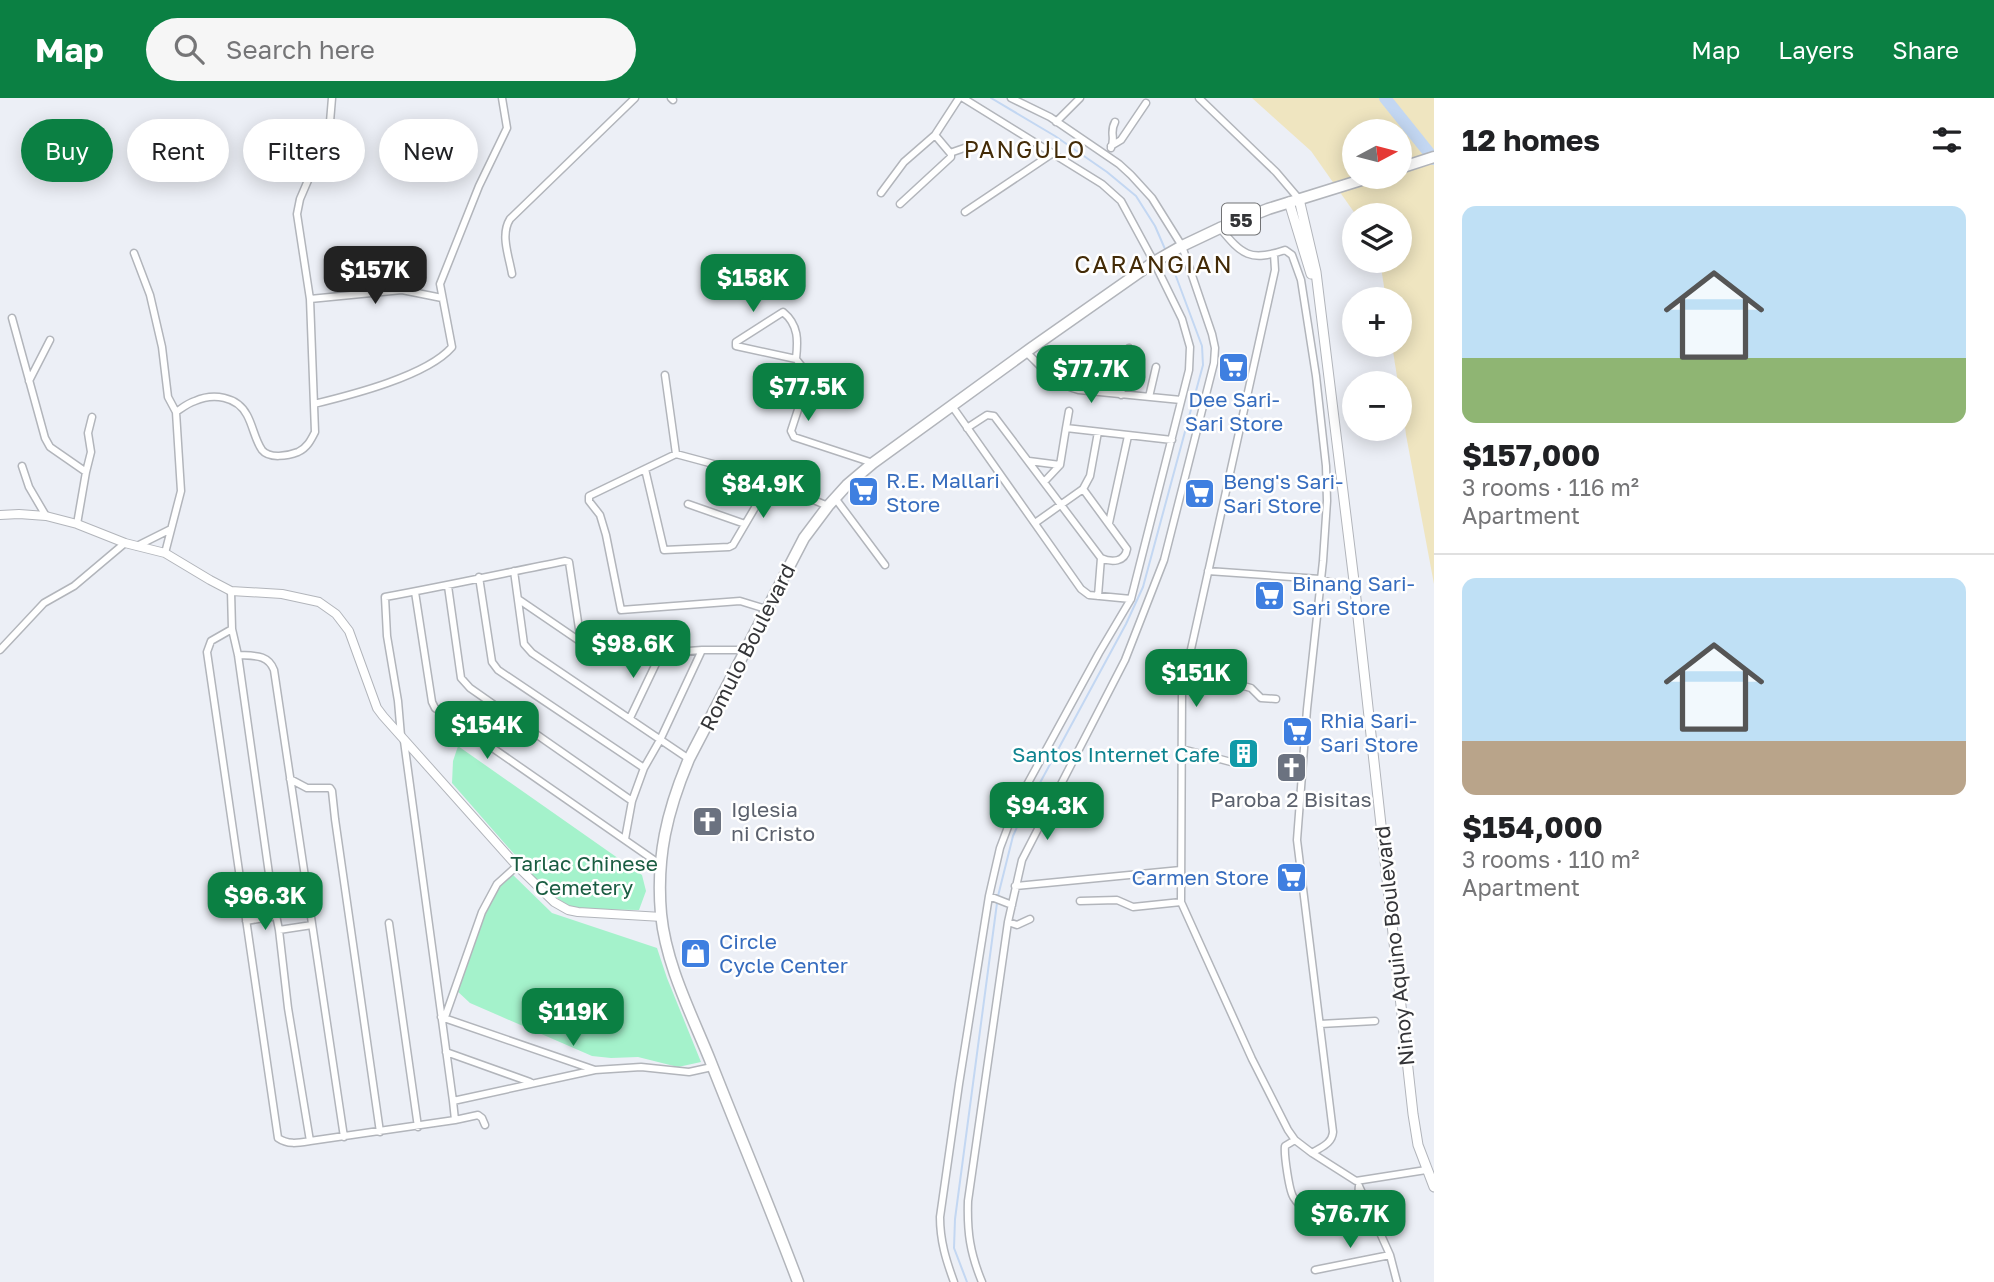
<!DOCTYPE html>
<meta charset="utf-8">
<style>
body{margin:0;font-family:"Golos Text",sans-serif;background:#f6f6f6;color:#202124;height:100vh;display:flex;flex-direction:column;font-size:26px;white-space:nowrap}
*{box-sizing:border-box;margin:0}
p{font-size:23px;color:#757577}
.icon{flex:none;width:38px;height:38px;fill:none;stroke:currentColor;stroke-width:2;stroke-linecap:round;stroke-linejoin:round}
.map{position:relative;flex:1;overflow:hidden}
.details{display:flex;flex-direction:column;background:#fff;width:560px}
.details>*{flex:none}
.banner{position:absolute;left:21px;top:21px;width:665px;height:63px;display:flex;gap:14px}
.needle{width:46px;rotate:83deg}
.controls{position:absolute;left:1342px;top:21px;display:grid;gap:14px}
.controls a{display:grid;place-items:center;width:70px;height:70px;border-radius:50%;background:#fff;box-shadow:0 4px 18px #0003;font-size:35px}
.price{position:absolute;translate:-50% -60px;padding:0 16px;border-radius:14px;background:#0b8043;color:#fff;font-size:23px;line-height:46px;filter:drop-shadow(0 2px 4px #0008)}
.price::after{content:'';position:absolute;left:50%;top:42px;width:21px;height:16px;margin-left:-10px;background:inherit;clip-path:polygon(0 0,100% 0,50% 100%)}
.price.active{background:#222;color:#fff}
ul{padding:0;list-style:none}
li{display:grid;align-content:center;gap:14px;height:371px;padding:0 28px}
li+li{border-top:2px solid #e0e0e0}
li span{display:grid;place-items:center;height:217px;border-radius:14px;color:#555}
li>.icon{margin-inline-start:auto}
span .icon{width:126px;height:126px;fill:#fffc;stroke-width:1}
li b{font-size:30px}
h2{display:flex;justify-content:space-between;align-items:center;height:84px;padding:0 28px;font-size:30px}
.tag{padding:0 24px;border-radius:32px;background:#fff;box-shadow:0 4px 18px #0003;font-size:24px;line-height:63px}
.tag.active{background:#0b8043;color:#fff}
header{display:flex;align-items:center;gap:42px;box-sizing:border-box;height:98px;padding:0 35px;background:#0b8043;color:#fff}
header strong{font-size:33px}
nav{display:flex;gap:38px;margin-inline-start:auto;font-size:24px}
.search{width:490px;height:63px;background:#f6f6f6;display:flex;align-items:center;gap:18px;box-sizing:border-box;padding:0 24px;border-radius:38px;color:#757577;font-size:26px}
main{display:flex;flex:1;min-height:0}
.map>svg:first-child{display:block}
.green{fill:#a4f2cb}
.sand{fill:#efe5c0;fill-rule:evenodd}
.lines{fill:none;stroke-linecap:round;stroke-linejoin:round}
.stream{stroke:#c3d7f2;stroke-width:2}
.river{stroke:#c3d7f2;stroke-width:12}
.minor-casing{stroke:#b2b5bb;stroke-width:9}
.tertiary-casing{stroke:#b2b5bb;stroke-width:10}
.secondary-casing{stroke:#b2b5bb;stroke-width:11}
.trunk-casing{stroke:#b2b5bb;stroke-width:13}
.minor{stroke:#fff;stroke-width:6}
.tertiary{stroke:#fff;stroke-width:8}
.secondary{stroke:#fff;stroke-width:9}
.trunk{stroke:#fff;stroke-width:10}
.labels{text-anchor:middle;dominant-baseline:central;stroke-width:5;stroke-linejoin:round;paint-order:stroke}
.shield{fill:#fff;stroke:#717274;stroke-width:2}
.shield-label{font-size:19px;font-weight:bold;fill:#343538}
.shop-label{font-size:21px;fill:#366cbe;stroke:#fff;text-anchor:start}
.street-label{font-size:21px;fill:#343538;stroke:#fff}
.culture-label{font-size:21px;fill:#0d838f;stroke:#fff;text-anchor:end}
.worship-label{font-size:21px;fill:#5b616d;stroke:#fff}
.park-label{font-size:21px;fill:#1a5d42;stroke:#fff}
.neighbourhood-label{font-size:23px;letter-spacing:2px;fill:#432b07;stroke:#fff}
.quarter-label{font-size:24px;letter-spacing:2px;fill:#432b07;stroke:#fff}
</style>
<header>
<strong>Map</strong>
<div class="search"><svg class="icon" aria-label="search" viewBox="0 0 24 24"><circle cx="10" cy="10" r="6"/><path d="M15 15l6 6"/></svg>Search here</div>
<nav><a>Map</a><a>Layers</a><a>Share</a></nav>
</header>
<main>
<div class="map">
<svg width="1434" height="1184" viewBox="0 0 1434 1184">
<rect width="100%" height="100%" fill="#eceff6"/>
<!-- green -->
<path class="green" d="M458,648L642,777L646,793L639,812L574,811L557,800L542,788L452,685L453,663Z
M510,774L552,815L657,850L667,880L701,964L678,969L638,959L611,960L592,958L470,905L456,892L498,784Z"/>
<!-- sand -->
<path class="sand" d="M1252,0H1434V486L1406,337L1400,285H1398L1392,247H1400V201H1386L1380,163H1400V117H1356L1311,53ZM1354,33H1400V79H1354Z"/>
<g class="lines">
<!-- stream -->
<path class="stream" d="M991,0L1055,38L1107,74L1136,98L1155,128L1165,151
M998,798L1013,738L1022,718L1126,526L1143,489L1203,267L1202,248L1171,165
M967,1184L954,1150L955,1121L997,805"/>
<!-- river -->
<path class="river" d="M1385,0L1434,61"/>
<defs>
<path id="minor" d="M671,0L673,2
M1199,0L1276,74L1299,101
M1056,24L1080,0
M1111,48L1121,42L1146,5
M1111,50C1116,39 1109,35 1115,24
M950,55L967,49
M881,95L904,64L935,37L959,0
M900,106L951,59V56L935,37
M965,114L1053,55
M1220,130C1242,157 1250,164 1285,152L1292,157L1301,182L1316,278L1326,368L1327,403L1323,463L1307,611L1297,742L1333,1034C1332,1046 1321,1049 1312,1055
M134,155L150,197L162,249L168,299L176,314
M1274,156L1275,172L1182,592L1181,804L1252,961L1288,1032L1295,1042L1312,1055L1356,1083L1426,1072
M512,176C509,158 500,137 510,121L635,0
M310,201L402,192L442,200
M12,220L45,340L50,349L86,374L77,426
M1026,254C1044,271 1054,286 1079,292L1181,302
M796,261C798,243 799,227 783,214L736,244V248L796,261L804,271L808,281L791,333L794,339L873,365
M665,277L676,356
M29,283L50,242
M1121,297L1129,250
M1149,299L1156,269
M314,306C351,297 427,278 452,249L440,186L479,88L507,30L502,0
M952,308L1081,491L1089,497L1131,501
M967,330L987,317L994,318L1101,460C1112,465 1125,464 1127,451L1083,391
M1066,330L1069,313
M1029,363L1060,367
M22,368L29,389L46,418
M645,371L664,452L729,449L733,447L770,384
M86,374L91,354L88,335L92,319
M1044,384L1060,367L1066,330L1172,342
M835,400L885,467
M688,406L745,426
M1035,425L1083,391L1090,378L1098,334
M1109,425L1128,338
M137,448L171,431
M165,455L181,393L176,314C182,310 188,305 195,303C213,295 237,298 247,317C253,328 255,342 262,352C269,361 288,358 298,354C307,350 311,342 315,334L310,201L297,116L300,101L324,45L330,24L332,0
M514,473L524,546L532,555L689,661
M1208,473L1320,481L1355,491
M479,479L492,564L498,572L644,670
M448,488L461,580L470,590L632,703
M231,493L232,531L238,557L272,797L279,832L288,910L310,1043L455,1022L453,1003
M415,494L432,604L435,610L661,767
M1098,498L1101,460
M518,501L581,544L592,555L607,559L702,552H745
M766,511L740,503L621,512L606,437L600,417L589,403V398L676,356L743,374L770,384L828,408
M232,531L211,543L207,554L278,1040C288,1047 298,1045 310,1043
M0,552L44,505L74,488L125,445
M238,557C254,558 268,556 274,572L344,1039
M1186,573L1251,590L1261,600L1276,601
M630,620L661,555
M401,638L398,603L387,538L385,499C445,488 505,475 565,463L569,464L581,544
M404,643L453,1003L595,972
M1182,651L1231,664
M290,681L307,690H330L332,693L335,721L380,1034
M625,741L632,703L644,670L660,642L702,552
M1015,788L1181,772
M989,798L1012,807
M1080,803L1117,802L1133,809L1181,804
M246,823L276,818
M1008,824L1017,827L1030,821
M389,825L418,1029
M279,832L312,827
M441,919L595,972L641,969L689,974L712,969
M445,919L482,814L497,786L517,768
M1320,926L1375,923
M446,954L530,984
M455,1022L478,1017L482,1020L485,1027
M1295,1042L1285,1048C1284,1056 1289,1094 1294,1100C1299,1108 1314,1121 1323,1124C1333,1126 1353,1124 1359,1114C1363,1107 1357,1096 1359,1088
M1359,1088L1390,1157L1397,1184
M1315,1172L1390,1157
M954,1184C946,1162 940,1143 940,1119L959,986L989,798L1000,750L1017,705L1099,555L1131,501L1189,272L1190,249L1182,221L1154,164L1121,103L1102,86L963,0
M982,1184C970,1155 967,1134 968,1103L1008,824L1022,762L1125,562L1164,462L1214,265L1215,250L1212,236L1182,148L1152,100L1131,77L1119,66L1050,19L1011,0"/>
<path id="tertiary" d="M0,417L19,416L46,418L77,426L125,445L165,455L210,482L231,493L282,496L319,504L336,516L349,533L377,610L383,618L517,768L554,804L568,812L578,814L662,819"/>
<path id="secondary" d="M1299,101L1316,174L1354,483L1413,1016L1418,1047L1434,1089
M1289,104L1311,176"/>
<path id="trunk" d="M1400,70L1434,59
M798,1184C770,1109 739,1036 710,962C691,915 666,867 661,816C656,759 667,713 689,661L804,440L828,408L847,387L873,365L1030,251L1154,164L1182,148L1220,130L1268,111L1371,79"/>
</defs>
<!-- minor casing -->
<use href="#minor" class="minor-casing"/>
<!-- tertiary casing -->
<use href="#tertiary" class="tertiary-casing"/>
<!-- secondary casing -->
<use href="#secondary" class="secondary-casing"/>
<!-- trunk casing -->
<use href="#trunk" class="trunk-casing"/>
<!-- minor -->
<use href="#minor" class="minor"/>
<!-- tertiary -->
<use href="#tertiary" class="tertiary"/>
<!-- secondary -->
<use href="#secondary" class="secondary"/>
<!-- trunk -->
<use href="#trunk" class="trunk"/>
</g>
<!-- icons -->
<defs>
<symbol id="supermarket-square" viewBox="-11 -11 22 22"><rect x="-9" y="-9" width="18" height="18" rx="4" fill="#3f7fe0" stroke="#fff"/><path d="M-6-5.5h2.5l.6 2H6L4.5 2H-2.5L-4.4-4H-6ZM-1.5 3.2a1.3 1.3 0 1 0 .1 0ZM3 3.2a1.3 1.3 0 1 0 .1 0Z" fill="#fff"/></symbol>
<symbol id="building-square" viewBox="-11 -11 22 22"><rect x="-9" y="-9" width="18" height="18" rx="4" fill="#0f9aa8" stroke="#fff"/><path d="M-4-6H4V6H1V3H-1V6H-4ZM-2.5-4.3h1.7v1.8h-1.7ZM.8-4.3h1.7v1.8H.8ZM-2.5-1h1.7V.8h-1.7ZM.8-1h1.7V.8H.8Z" fill="#fff"/></symbol>
<symbol id="church-square" viewBox="-11 -11 22 22"><rect x="-9" y="-9" width="18" height="18" rx="4" fill="#6b7280" stroke="#fff"/><path d="M-1.2-6h2.4v3.5h3.3v2.4h-3.3V6h-2.4V-.1h-3.3v-2.4h3.3Z" fill="#fff"/></symbol>
<symbol id="shop-square" viewBox="-11 -11 22 22"><rect x="-9" y="-9" width="18" height="18" rx="4" fill="#3f7fe0" stroke="#fff"/><path d="M-5-2.5h2.3a2.7 3.5 0 0 1 5.4 0H5L5.5 6h-11ZM-1.5-2.5h3a1.5 2.3 0 0 0-3 0Z" fill="#fff"/></symbol>
</defs>
<g fill-rule="evenodd">
<use href="#supermarket-square" x="1216" y="252" width="35" height="35"/>
<use href="#supermarket-square" x="846" y="376" width="35" height="35"/>
<use href="#supermarket-square" x="1182" y="378" width="35" height="35"/>
<use href="#supermarket-square" x="1252" y="480" width="35" height="35"/>
<use href="#supermarket-square" x="1280" y="616" width="35" height="35"/>
<use href="#building-square" x="1226" y="638" width="35" height="35"/>
<use href="#church-square" x="1274" y="652" width="35" height="35"/>
<use href="#church-square" x="690" y="706" width="35" height="35"/>
<use href="#supermarket-square" x="1274" y="762" width="35" height="35"/>
<use href="#shop-square" x="678" y="838" width="35" height="35"/>
</g>
<g class="labels">
<!-- shield labels -->
<rect class="shield" x="1222" y="105.5" width="38" height="31" rx="5"/>
<g class="shield-label">
<text x="1241" y="121">55</text>
</g>
<!-- shop labels -->
<g class="shop-label">
<text x="1234" y="301" text-anchor="middle">Dee Sari-<tspan x="1234" dy="24">Sari Store</tspan></text>
<text x="886" y="382">R.E. Mallari<tspan x="886" dy="24">Store</tspan></text>
<text x="1223" y="383">Beng's Sari-<tspan x="1223" dy="24">Sari Store</tspan></text>
<text x="1292" y="485">Binang Sari-<tspan x="1292" dy="24">Sari Store</tspan></text>
<text x="1320" y="622">Rhia Sari-<tspan x="1320" dy="24">Sari Store</tspan></text>
<text x="1269" y="779" text-anchor="end">Carmen Store</text>
<text x="719" y="843">Circle<tspan x="719" dy="24">Cycle Center</tspan></text>
</g>
<!-- street labels -->
<g class="street-label">
<text transform="translate(747 549) rotate(-63)">Romulo Boulevard</text>
<text transform="translate(1394 848) rotate(-96)">Ninoy Aquino Boulevard</text>
</g>
<!-- culture labels -->
<g class="culture-label">
<text x="1220" y="656">Santos Internet Cafe</text>
</g>
<!-- worship labels -->
<g class="worship-label">
<text x="1291" y="701">Paroba 2 Bisitas</text>
<text x="731" y="711" text-anchor="start">Iglesia<tspan x="731" dy="24">ni Cristo</tspan></text>
</g>
<!-- park labels -->
<g class="park-label">
<text x="584" y="765">Tarlac Chinese<tspan x="584" dy="24">Cemetery</tspan></text>
</g>
<!-- neighbourhood labels -->
<g class="neighbourhood-label">
<text x="1025" y="51">PANGULO</text>
</g>
<!-- quarter labels -->
<g class="quarter-label">
<text x="1154" y="165">CARANGIAN</text>
</g>
</g>
</svg>
<div class="controls">
<a><svg class="needle" viewBox="-14 -14 28 28"><path d="M0-13l5 13h-10z" fill="#e53935"/><path d="M0 13l5-13h-10z" fill="#757577"/></svg></a>
<a><svg class="icon" aria-label="layers" viewBox="0 0 24 24"><path d="M12 4l9 5-9 5-9-5zM3 14l9 5 9-5"/></svg></a>
<a>+</a>
<a>−</a>
</div>
<b class="price active" style="left:375px;top:208px">$157K</b>
<b class="price" style="left:753px;top:216px">$158K</b>
<b class="price" style="left:1091px;top:307px">$77.7K</b>
<b class="price" style="left:808px;top:325px">$77.5K</b>
<b class="price" style="left:763px;top:422px">$84.9K</b>
<b class="price" style="left:633px;top:582px">$98.6K</b>
<b class="price" style="left:1196px;top:611px">$151K</b>
<b class="price" style="left:487px;top:663px">$154K</b>
<b class="price" style="left:1047px;top:744px">$94.3K</b>
<b class="price" style="left:265px;top:834px">$96.3K</b>
<b class="price" style="left:573px;top:950px">$119K</b>
<b class="price" style="left:1350px;top:1152px">$76.7K</b>
<div class="banner">
<a class="tag active">Buy</a>
<a class="tag">Rent</a>
<a class="tag">Filters</a>
<a class="tag">New</a>
</div>
</div>
<section class="details">
<h2>12 homes<svg class="icon" aria-label="filters" viewBox="0 0 24 24"><path d="M4 7h16M4 17h16"/><circle cx="9" cy="7" r="2"/><circle cx="15" cy="17" r="2"/></svg></h2>
<ul>
<li><span style="background:linear-gradient(#bfe0f5 70%,#8fb573 0)"><svg class="icon" aria-label="home" viewBox="0 0 24 24"><path d="M3 11l9-7 9 7M6 9v11h12V9"/></svg></span><div><b>$157,000</b><p>3 rooms · 116 m²</p><p>Apartment</p></div></li>
<li><span style="background:linear-gradient(#bfe0f5 75%,#b9a48a 0)"><svg class="icon" aria-label="home" viewBox="0 0 24 24"><path d="M3 11l9-7 9 7M6 9v11h12V9"/></svg></span><div><b>$154,000</b><p>3 rooms · 110 m²</p><p>Apartment</p></div></li>
</ul>
</section>
</main>
